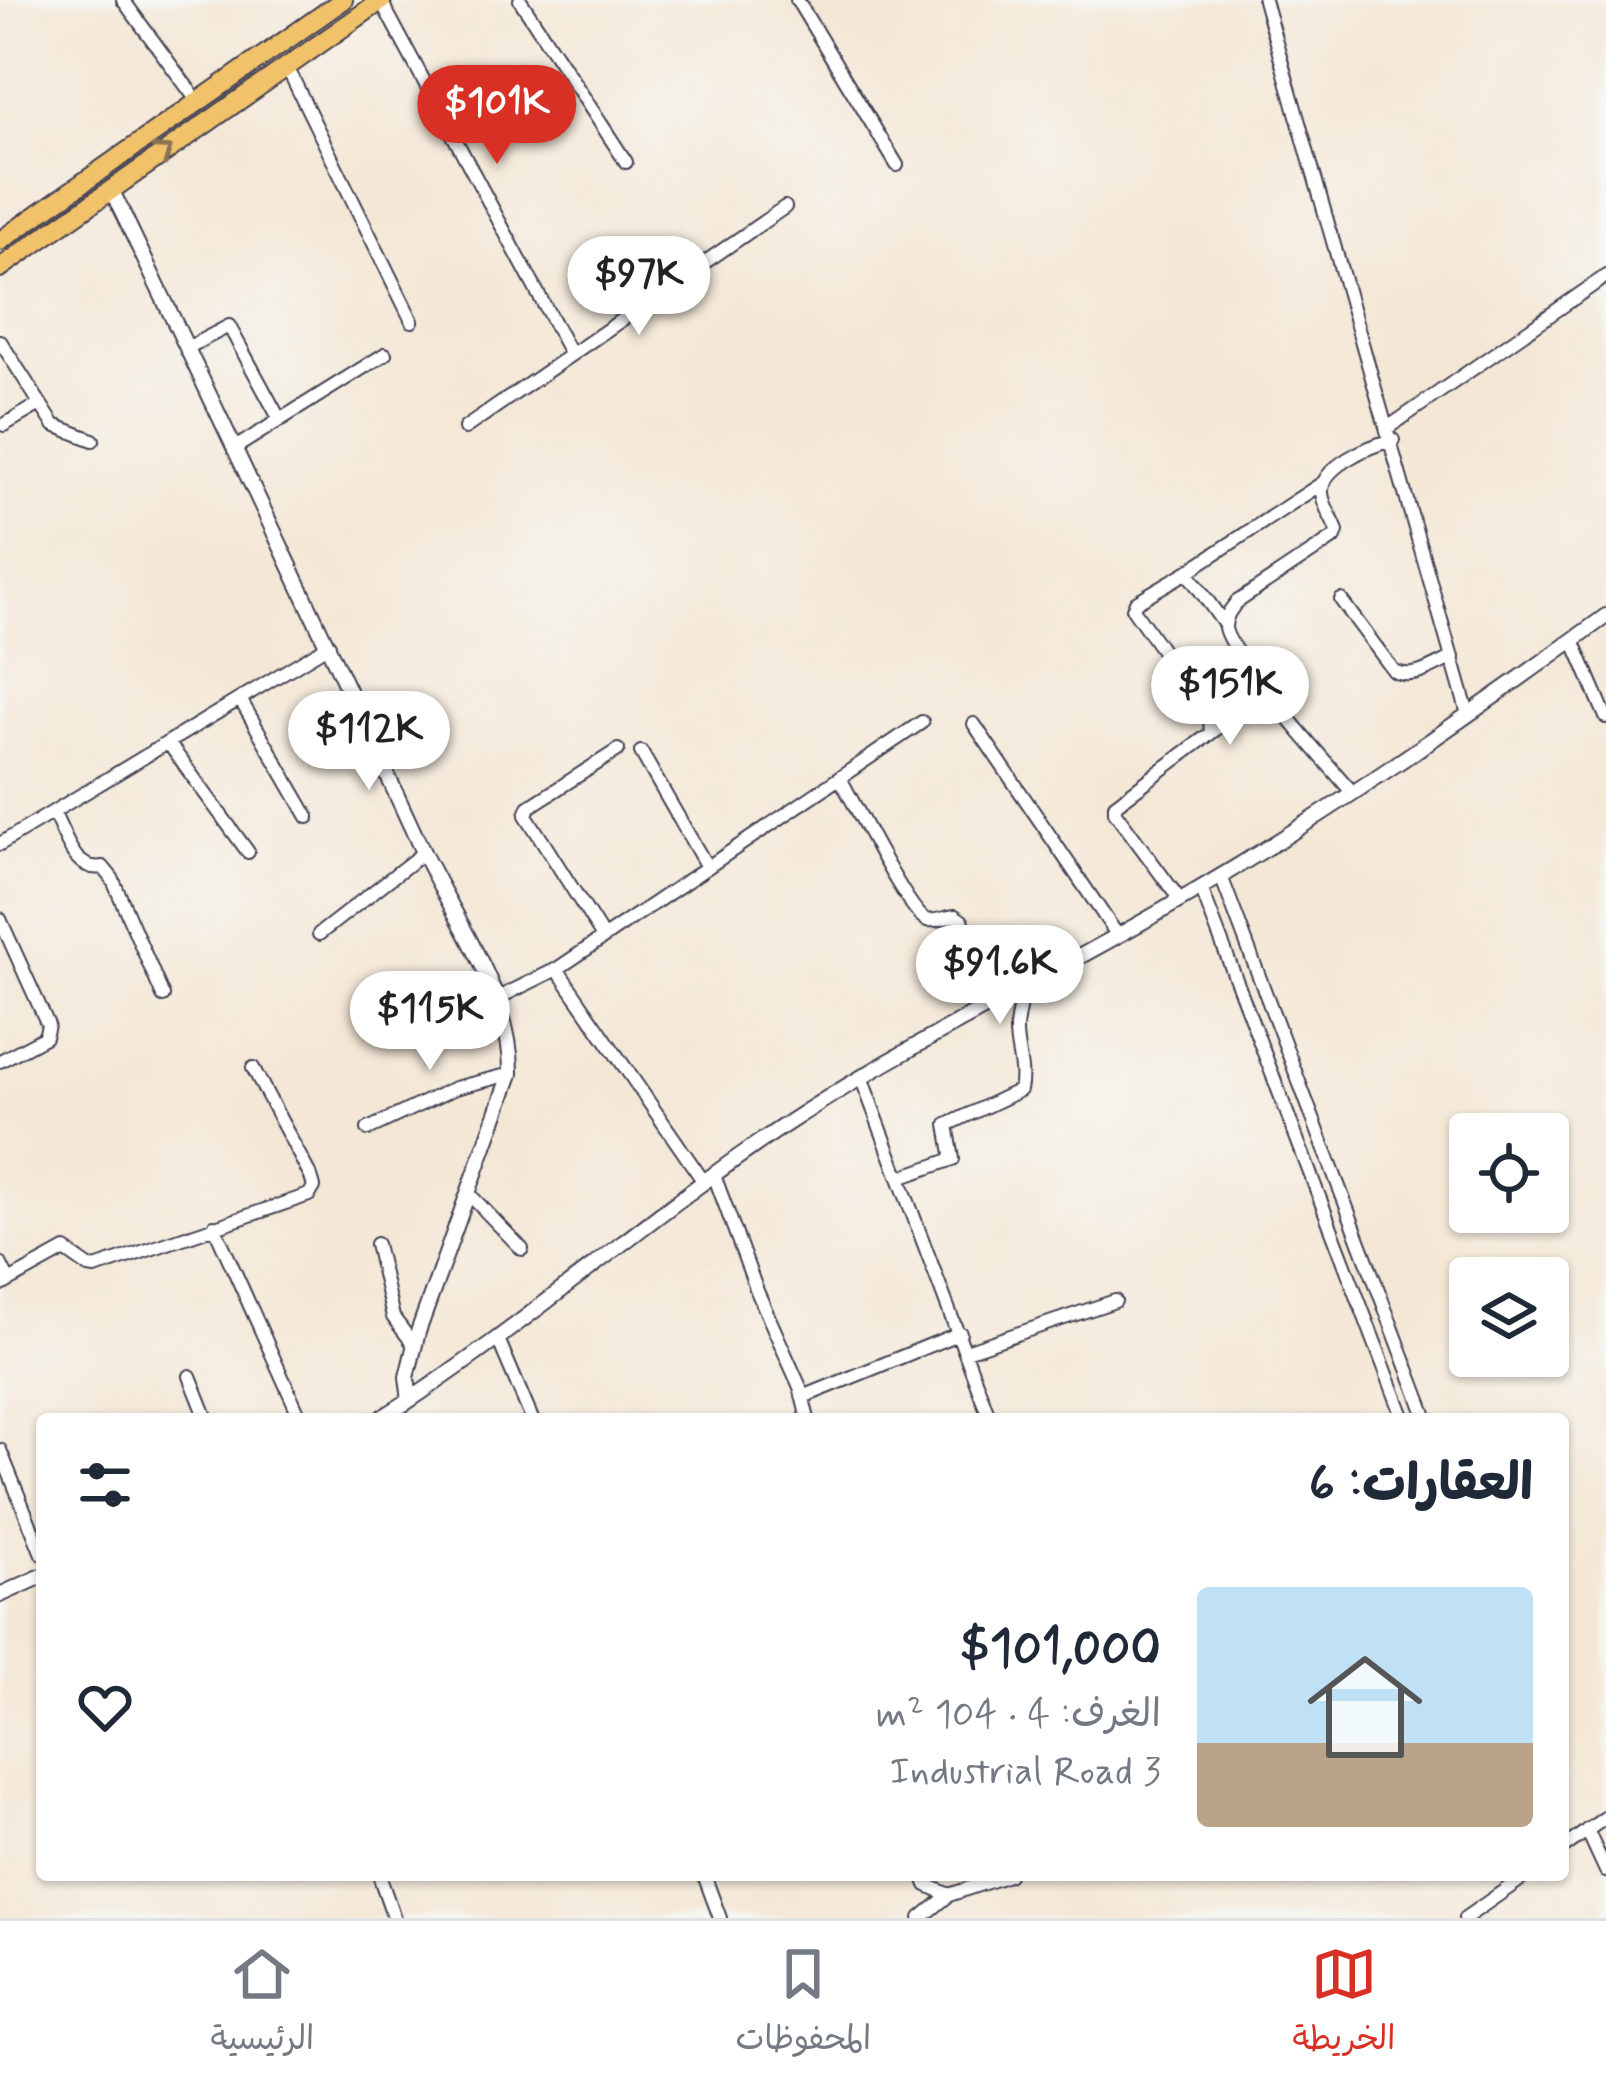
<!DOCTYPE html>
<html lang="ar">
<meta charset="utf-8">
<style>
body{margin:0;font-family:Mynerve,"Playpen Sans Arabic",sans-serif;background:#f6f6f7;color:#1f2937;direction:rtl;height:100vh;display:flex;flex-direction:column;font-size:45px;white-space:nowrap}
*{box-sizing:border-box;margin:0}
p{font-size:39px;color:#747a83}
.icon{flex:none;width:66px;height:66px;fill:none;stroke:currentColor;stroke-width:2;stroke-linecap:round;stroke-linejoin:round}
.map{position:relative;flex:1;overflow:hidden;direction:ltr}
.details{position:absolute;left:36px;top:1413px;width:1533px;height:468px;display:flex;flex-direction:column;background:#fff;border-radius:12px;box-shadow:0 3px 9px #0004;direction:rtl}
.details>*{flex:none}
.controls{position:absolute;left:1449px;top:1113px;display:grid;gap:24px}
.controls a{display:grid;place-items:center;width:120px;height:120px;border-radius:12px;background:#fff;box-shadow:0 3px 9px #0004;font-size:60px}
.price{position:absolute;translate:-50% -102px;padding:0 27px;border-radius:42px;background:#fff;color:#222;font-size:39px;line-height:78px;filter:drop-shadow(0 3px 6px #0008)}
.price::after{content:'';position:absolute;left:50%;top:72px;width:36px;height:27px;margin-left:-18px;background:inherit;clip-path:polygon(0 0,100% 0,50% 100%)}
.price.selected{background:#d93025;color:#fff}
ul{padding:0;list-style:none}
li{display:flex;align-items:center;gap:36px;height:300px;padding:0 36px}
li+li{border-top:3px solid #e0e1e3}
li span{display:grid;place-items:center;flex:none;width:336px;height:240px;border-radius:12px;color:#555}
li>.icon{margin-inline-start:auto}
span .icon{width:144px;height:144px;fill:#fffc;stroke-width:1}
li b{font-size:51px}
h2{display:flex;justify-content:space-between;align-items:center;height:144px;padding:0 36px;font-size:51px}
.tab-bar{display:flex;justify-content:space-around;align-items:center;height:168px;border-top:3px solid #e0e1e3;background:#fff;font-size:33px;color:#747a83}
.tab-bar a{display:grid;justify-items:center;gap:6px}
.tab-bar .selected{color:#d93025}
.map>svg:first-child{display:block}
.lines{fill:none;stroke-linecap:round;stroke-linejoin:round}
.minor-casing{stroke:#424052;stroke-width:16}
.tertiary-casing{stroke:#424052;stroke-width:18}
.trunk-casing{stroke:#424052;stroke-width:22}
.minor{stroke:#fff;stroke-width:12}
.tertiary{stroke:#fff;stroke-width:14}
.trunk{stroke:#f2c26a;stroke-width:18}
.oneway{stroke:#8a7252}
</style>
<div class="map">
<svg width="1606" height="1918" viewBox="0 0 1606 1918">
<rect width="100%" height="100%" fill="#f6f6f2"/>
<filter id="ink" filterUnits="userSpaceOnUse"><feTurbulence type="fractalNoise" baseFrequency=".00833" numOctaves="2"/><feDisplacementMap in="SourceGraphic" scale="24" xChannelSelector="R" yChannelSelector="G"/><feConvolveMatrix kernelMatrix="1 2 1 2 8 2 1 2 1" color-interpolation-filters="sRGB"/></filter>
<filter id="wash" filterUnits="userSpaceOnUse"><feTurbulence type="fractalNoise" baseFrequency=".004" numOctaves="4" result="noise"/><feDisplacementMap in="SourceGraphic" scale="48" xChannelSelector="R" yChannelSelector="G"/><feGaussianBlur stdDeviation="2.7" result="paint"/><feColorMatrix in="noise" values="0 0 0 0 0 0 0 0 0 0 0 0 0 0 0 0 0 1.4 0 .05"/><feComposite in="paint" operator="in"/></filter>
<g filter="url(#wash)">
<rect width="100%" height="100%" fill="#f4e7d6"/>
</g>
<g filter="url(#ink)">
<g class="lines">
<defs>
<path id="minor" d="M123,0L198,102
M520,0L626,162
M797,0L897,165
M1264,0L1468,714
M381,1L571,355
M287,67L412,321
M0,341L54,425L93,440
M187,348L229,326L280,420
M4,425L40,404
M1389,427L1606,276
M465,428L785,207
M235,448L385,354
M1341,600L1394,671C1414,681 1433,666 1453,657
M1225,625L1187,572L1324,482
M1573,640L1606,717
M240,699L308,817
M974,724L1118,936
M1211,733L1268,690
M169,744L248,852
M641,752L707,867
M840,778C853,801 909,914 927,920C934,922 947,917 955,916L962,921L1005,996
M1353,793C1332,769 1226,651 1225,627C1225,616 1231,609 1237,602L1335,537L1337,531C1333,519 1323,506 1322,493C1320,466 1372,445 1393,440
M54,814C66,836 73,872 103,867L112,878L163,996
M0,844L329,645
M1221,876L1427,1419
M1201,888L1404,1419
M1180,900L1115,812V805L1211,733L1210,719L1133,609L1136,602L1187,572
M0,919L48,1025L45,1037L0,1061
M319,934L423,853
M603,937L526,815L529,807L618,750
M557,969L704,1182
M496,999L557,969L922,722
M861,1077L990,1419
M368,1129L455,1088L511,1074
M714,1175L757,1291L800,1387L808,1419
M899,1178L953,1159L947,1125L1020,1090C1025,1068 1015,1049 1016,1028C1017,1013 1022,1003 1021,987
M470,1195L522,1249
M214,1226L301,1419
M376,1244L393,1317L414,1345
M0,1263L9,1281
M0,1286L65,1250L89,1267L95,1268L309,1195L314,1187L311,1177L253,1068
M498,1339L532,1419
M966,1351L1115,1301
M190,1376L207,1419
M803,1397L960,1333
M0,1450L42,1554
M1587,1830L1606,1871
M1563,1848L1606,1817
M379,1875L394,1918
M704,1875L720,1918
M923,1875L927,1885L949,1895
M921,1918L949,1895L1008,1875
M1465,1918L1527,1875"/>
<path id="tertiary" d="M111,189C216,408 320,628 421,848C454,919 512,994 511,1074L418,1332L407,1377L410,1400
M380,1419C524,1329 649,1214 791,1121C915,1040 1049,977 1177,902C1326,816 1467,717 1606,616
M0,1595L42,1576"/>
<path id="trunk" d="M0,241L343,0
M0,268L382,0"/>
</defs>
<!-- minor casing -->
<use href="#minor" class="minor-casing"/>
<!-- tertiary casing -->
<use href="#tertiary" class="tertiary-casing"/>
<!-- trunk casing -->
<use href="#trunk" class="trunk-casing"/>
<!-- minor -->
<use href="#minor" class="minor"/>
<!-- tertiary -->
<use href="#tertiary" class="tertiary"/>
<!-- trunk -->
<use href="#trunk" class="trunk"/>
</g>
<!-- one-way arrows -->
<defs><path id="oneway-chevron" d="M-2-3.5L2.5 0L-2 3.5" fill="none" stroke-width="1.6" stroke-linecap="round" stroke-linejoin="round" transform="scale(3)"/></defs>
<use class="oneway" href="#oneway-chevron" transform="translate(164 152) rotate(-35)"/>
</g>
</svg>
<div class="controls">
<a><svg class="icon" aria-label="locate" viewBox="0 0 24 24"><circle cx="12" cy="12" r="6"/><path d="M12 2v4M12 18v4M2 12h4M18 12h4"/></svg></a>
<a><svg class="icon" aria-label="layers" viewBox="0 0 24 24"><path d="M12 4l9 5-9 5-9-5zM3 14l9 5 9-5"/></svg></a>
</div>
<b class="price selected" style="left:497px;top:167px">$101K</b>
<b class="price" style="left:639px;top:338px">$97K</b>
<b class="price" style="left:1230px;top:748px">$151K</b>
<b class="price" style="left:369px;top:793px">$112K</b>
<b class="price" style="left:1000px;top:1027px">$91.6K</b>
<b class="price" style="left:430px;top:1073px">$115K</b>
<section class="details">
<h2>العقارات: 6<svg class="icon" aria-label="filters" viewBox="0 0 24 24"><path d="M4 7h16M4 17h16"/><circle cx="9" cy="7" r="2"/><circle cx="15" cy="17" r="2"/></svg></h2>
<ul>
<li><span style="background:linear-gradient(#bfe0f5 65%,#b9a48a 0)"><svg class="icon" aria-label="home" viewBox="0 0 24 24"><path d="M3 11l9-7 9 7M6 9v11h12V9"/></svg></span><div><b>$101,000</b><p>الغرف: 4 · 104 m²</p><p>Industrial Road 3</p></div><svg class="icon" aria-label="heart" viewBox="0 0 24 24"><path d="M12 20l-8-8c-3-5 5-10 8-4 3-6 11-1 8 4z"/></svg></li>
</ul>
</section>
</div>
<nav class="tab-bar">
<a class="selected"><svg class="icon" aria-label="map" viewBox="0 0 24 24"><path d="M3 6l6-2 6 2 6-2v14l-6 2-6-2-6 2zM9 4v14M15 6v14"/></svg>الخريطة</a>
<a><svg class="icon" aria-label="saved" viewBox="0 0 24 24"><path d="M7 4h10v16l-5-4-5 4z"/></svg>المحفوظات</a>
<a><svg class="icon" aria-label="home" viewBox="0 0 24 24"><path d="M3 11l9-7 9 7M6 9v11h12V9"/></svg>الرئيسية</a>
</nav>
